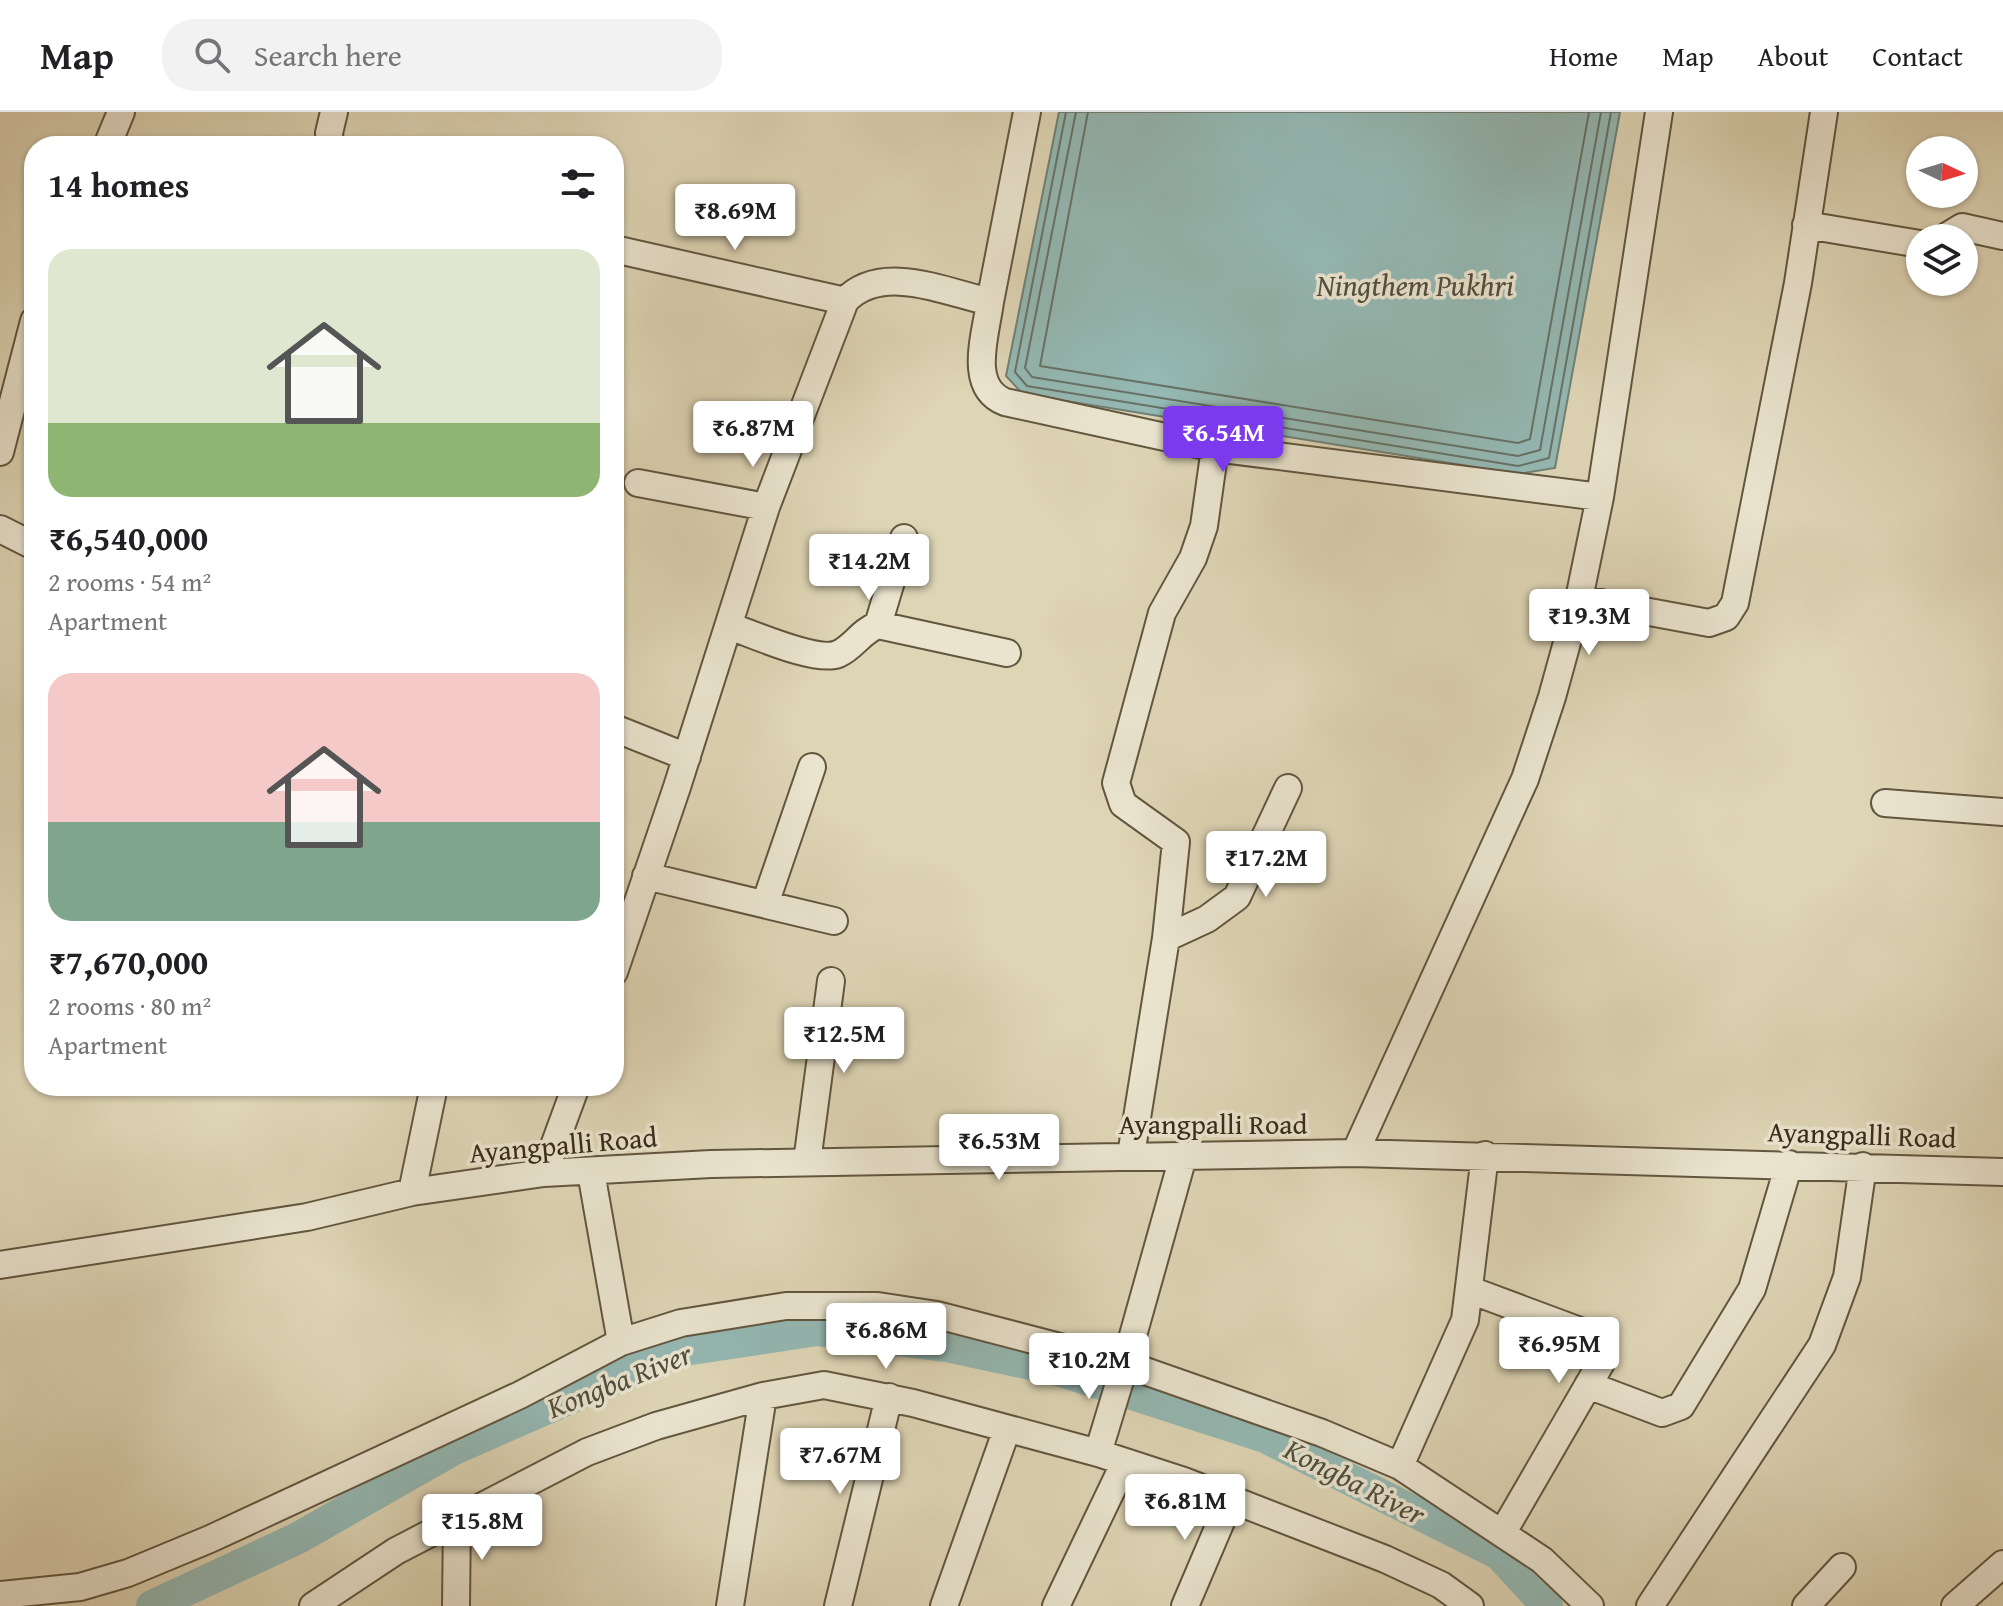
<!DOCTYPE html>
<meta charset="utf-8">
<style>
body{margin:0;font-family:"Gentium Book Plus",serif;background:#f2f2f2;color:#202124;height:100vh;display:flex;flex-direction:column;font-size:30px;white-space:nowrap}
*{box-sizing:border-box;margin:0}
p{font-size:26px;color:#757577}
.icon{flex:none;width:44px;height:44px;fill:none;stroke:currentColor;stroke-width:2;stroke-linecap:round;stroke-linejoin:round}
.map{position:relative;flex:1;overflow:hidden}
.panel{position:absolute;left:24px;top:24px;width:600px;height:960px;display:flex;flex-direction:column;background:#fff;border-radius:32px;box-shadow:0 2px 6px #0004}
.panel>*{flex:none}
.needle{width:52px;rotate:94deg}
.tools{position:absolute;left:1906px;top:24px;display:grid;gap:16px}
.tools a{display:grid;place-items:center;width:72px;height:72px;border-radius:50%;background:#fff;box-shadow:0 2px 6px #0004;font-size:40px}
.price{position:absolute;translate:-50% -68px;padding:0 18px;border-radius:8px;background:#fff;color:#222;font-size:26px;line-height:52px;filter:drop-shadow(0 2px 4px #0008)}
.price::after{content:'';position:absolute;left:50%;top:48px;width:24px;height:18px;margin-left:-12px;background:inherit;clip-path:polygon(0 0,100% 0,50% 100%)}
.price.selected{background:#7c3aed;color:#fff}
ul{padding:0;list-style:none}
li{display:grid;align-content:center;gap:16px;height:424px;padding:0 24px}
li span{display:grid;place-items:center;height:248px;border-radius:24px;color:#555}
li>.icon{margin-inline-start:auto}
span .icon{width:144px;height:144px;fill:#fffc;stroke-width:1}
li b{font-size:34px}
h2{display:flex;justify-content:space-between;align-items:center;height:96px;padding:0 24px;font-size:34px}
header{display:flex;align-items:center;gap:48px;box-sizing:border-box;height:112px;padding:0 40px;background:#fff;border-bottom:2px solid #e0e0e0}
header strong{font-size:38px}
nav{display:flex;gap:44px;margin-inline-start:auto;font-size:28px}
.search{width:560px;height:72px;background:#f2f2f2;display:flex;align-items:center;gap:20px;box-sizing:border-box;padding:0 28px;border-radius:32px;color:#757577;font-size:30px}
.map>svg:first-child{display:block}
.water{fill:#94b8b3;stroke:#708075;stroke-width:2}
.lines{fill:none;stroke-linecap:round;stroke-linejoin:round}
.shore{stroke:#667266;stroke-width:2}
.river{stroke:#94b8b3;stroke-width:32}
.minor-casing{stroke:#62563f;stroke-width:30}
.minor{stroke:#eae4cf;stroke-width:26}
.labels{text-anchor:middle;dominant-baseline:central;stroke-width:7;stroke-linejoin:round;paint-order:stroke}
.street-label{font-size:28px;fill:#392b18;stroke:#eae4cf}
.water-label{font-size:30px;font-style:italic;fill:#504e3f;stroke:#eae4cf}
</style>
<header>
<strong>Map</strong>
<div class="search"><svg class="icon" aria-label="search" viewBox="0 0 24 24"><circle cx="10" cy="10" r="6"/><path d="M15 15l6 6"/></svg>Search here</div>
<nav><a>Home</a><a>Map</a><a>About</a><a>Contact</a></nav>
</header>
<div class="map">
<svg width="2003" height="1494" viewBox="0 0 2003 1494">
<rect width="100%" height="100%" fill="#ded5b5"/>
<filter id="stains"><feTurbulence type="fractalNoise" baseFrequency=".0025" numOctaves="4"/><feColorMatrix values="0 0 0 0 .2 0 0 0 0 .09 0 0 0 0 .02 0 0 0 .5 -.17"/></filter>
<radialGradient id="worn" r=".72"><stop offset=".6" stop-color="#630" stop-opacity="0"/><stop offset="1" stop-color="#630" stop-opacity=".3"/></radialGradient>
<!-- water -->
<path class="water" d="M1059,0H1620L1555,356L1518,362L1023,282L1006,264Z"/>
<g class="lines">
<!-- shore -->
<path class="shore" d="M1066,0L1015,260L1027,274L1518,354L1549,346L1611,0
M1076,0L1025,256L1032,265L1518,344L1540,338L1601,0
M1088,0L1040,254L1518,331L1530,327L1589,0"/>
<!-- river -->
<path class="river" d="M152,1494L298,1426L454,1337L678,1239L817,1218L947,1234L1058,1258L1265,1325L1499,1442L1547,1494"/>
<defs>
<path id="minor" d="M107,34L121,0
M330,34L329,21L334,0
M1806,113L1920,132
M1944,126L1962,115L2003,124
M614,137L845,189
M990,190C986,222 967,275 1005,290L1215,336L1600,385
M0,340L34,209
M638,371L766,395
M0,417L34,434
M1579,487L1709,511L1726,505L1735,491L1798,171L1824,0
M878,513L904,426
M729,514C753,522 816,551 838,542C854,535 861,519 878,513L1007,541
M614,616L687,645
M1885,691L2003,700
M646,764L834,809
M765,792L812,655
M1166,826L1207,807L1237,785L1288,676
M614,860L677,675L766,395L845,189C881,150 945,180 990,190L1027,0
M1355,1041L1525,667L1552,585L1579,487L1600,385L1659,0
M1131,1043L1166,826L1176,730L1123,692L1116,671L1162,501L1193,446L1204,414L1215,336
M1183,1045L1125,1252L1322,1321L1400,1354L1542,1448L1590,1494
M807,1050L831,869
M591,1060L621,1230
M544,1061L576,974
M412,1080L434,974
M0,1153L307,1105L412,1080L544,1061L711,1052L1355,1041L2003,1060
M1470,1178L1588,1222L1603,1240L1601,1251L1503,1420
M1588,1273L1662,1301L1681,1294L1752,1177L1789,1052
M1400,1354L1465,1208L1485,1043
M0,1483L80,1475L128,1461L210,1427L520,1283L621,1230L681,1211L786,1194H878L937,1203L1125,1252L1098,1341
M313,1494L396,1439L587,1340L656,1314L763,1284L824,1273L913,1291L1098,1341L1184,1369L1385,1447L1441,1473L1470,1494
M456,1494L457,1406
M730,1494L763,1284
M838,1494L889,1285
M944,1494L1007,1317
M1056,1494L1125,1350
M1185,1494L1231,1386
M1650,1494L1822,1233L1847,1165L1863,1054
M1806,1494L1842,1455
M1955,1494L2003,1452"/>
</defs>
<!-- minor casing -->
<use href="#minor" class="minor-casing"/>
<!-- minor -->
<use href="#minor" class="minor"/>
</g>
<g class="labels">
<!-- street labels -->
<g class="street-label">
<text x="1213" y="1011">Ayangpalli Road</text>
<text transform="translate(1862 1022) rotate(2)">Ayangpalli Road</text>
<text transform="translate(563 1032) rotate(-5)">Ayangpalli Road</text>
</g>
<!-- water labels -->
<g class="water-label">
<text x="1415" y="173">Ningthem Pukhri</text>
<text transform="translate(619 1268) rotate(-22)">Kongba River</text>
<text transform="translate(1355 1369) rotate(27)">Kongba River</text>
</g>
</g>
<rect width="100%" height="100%" filter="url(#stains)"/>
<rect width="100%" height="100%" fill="url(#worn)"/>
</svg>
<div class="tools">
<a><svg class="needle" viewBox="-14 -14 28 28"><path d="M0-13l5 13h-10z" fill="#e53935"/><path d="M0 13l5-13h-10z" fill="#757577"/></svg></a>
<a><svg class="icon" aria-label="layers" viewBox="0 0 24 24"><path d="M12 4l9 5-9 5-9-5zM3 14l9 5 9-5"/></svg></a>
</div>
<b class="price" style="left:735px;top:140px">₹8.69M</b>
<b class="price" style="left:753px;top:357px">₹6.87M</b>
<b class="price selected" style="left:1223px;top:362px">₹6.54M</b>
<b class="price" style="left:869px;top:490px">₹14.2M</b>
<b class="price" style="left:1589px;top:545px">₹19.3M</b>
<b class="price" style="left:1266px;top:787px">₹17.2M</b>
<b class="price" style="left:844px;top:963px">₹12.5M</b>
<b class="price" style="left:999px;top:1070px">₹6.53M</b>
<b class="price" style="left:886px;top:1259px">₹6.86M</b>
<b class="price" style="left:1559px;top:1273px">₹6.95M</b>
<b class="price" style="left:1089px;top:1289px">₹10.2M</b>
<b class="price" style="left:840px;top:1384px">₹7.67M</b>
<b class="price" style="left:1185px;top:1430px">₹6.81M</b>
<b class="price" style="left:482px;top:1450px">₹15.8M</b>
<section class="panel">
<h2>14 homes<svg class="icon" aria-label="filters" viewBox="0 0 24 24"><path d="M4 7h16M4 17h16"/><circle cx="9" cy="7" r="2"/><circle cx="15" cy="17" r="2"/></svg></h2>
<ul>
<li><span style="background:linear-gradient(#dfe7d0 70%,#8fb573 0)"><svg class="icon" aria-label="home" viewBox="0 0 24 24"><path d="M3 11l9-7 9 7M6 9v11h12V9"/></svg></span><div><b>₹6,540,000</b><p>2 rooms · 54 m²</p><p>Apartment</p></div></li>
<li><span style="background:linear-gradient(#f6c9c9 60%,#7fa58c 0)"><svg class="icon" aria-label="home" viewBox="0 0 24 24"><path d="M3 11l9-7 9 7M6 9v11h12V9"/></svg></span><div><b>₹7,670,000</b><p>2 rooms · 80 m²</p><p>Apartment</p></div></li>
</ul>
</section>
</div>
